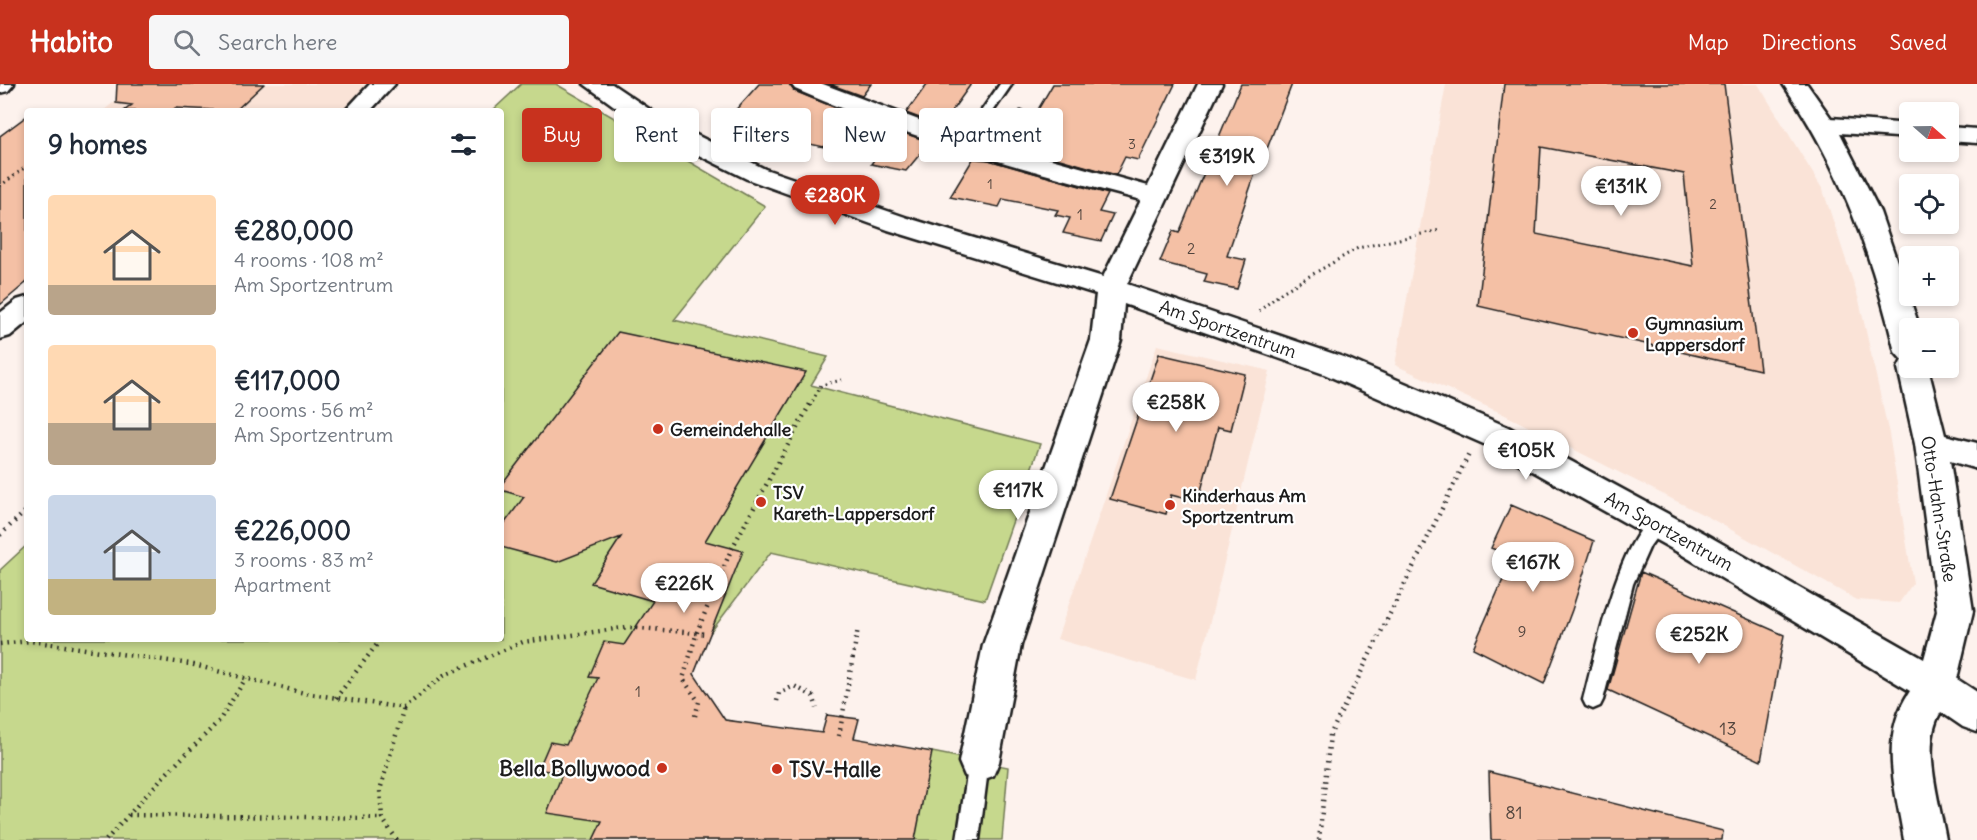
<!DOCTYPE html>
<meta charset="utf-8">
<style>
body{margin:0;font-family:Delius,sans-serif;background:#f6f6f7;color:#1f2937;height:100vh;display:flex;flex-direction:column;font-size:22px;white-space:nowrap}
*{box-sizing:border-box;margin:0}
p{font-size:20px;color:#747a83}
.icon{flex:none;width:33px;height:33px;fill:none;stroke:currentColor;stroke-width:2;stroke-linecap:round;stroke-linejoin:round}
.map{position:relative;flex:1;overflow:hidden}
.side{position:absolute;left:24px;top:24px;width:480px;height:534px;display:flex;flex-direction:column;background:#fff;border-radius:6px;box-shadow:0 3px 9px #0003}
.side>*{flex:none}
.banner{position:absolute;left:522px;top:24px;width:570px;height:54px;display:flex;gap:12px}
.needle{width:39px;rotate:110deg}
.fabs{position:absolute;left:1899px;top:18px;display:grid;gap:12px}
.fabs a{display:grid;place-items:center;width:60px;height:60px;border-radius:6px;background:#fff;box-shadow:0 3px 9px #0003;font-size:30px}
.price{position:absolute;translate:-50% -51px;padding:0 14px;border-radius:21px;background:#fff;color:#222;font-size:20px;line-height:39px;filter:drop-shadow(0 2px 3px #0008)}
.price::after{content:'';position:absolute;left:50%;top:36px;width:18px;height:14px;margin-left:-9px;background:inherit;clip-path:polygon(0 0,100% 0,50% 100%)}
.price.on{background:#c8321e;color:#fff}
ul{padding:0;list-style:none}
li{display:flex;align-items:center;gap:18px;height:150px;padding:0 24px}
li span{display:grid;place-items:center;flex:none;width:168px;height:120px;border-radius:6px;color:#555}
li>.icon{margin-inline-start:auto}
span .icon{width:72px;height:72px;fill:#fffc;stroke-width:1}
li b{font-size:26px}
h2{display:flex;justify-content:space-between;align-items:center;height:72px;padding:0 24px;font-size:26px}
.tag{padding:0 21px;border-radius:6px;background:#fff;box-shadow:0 3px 9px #0003;font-size:21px;line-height:54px}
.tag.on{background:#c8321e;color:#fff}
header{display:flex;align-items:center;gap:36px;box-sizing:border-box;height:84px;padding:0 30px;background:#c8321e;color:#fff}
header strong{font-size:28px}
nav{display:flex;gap:33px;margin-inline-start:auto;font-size:21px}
.search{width:420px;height:54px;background:#f6f6f7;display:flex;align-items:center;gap:15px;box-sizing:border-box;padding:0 21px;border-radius:6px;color:#747a83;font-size:22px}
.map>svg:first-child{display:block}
.built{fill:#fae3d7}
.green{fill:#c6d88d;stroke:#717a54;stroke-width:1.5}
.building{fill:#f4c0a5;stroke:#1c1c1c;stroke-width:1.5;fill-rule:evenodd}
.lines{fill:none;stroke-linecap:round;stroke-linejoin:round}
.lane-casing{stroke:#1c1c1c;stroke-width:5}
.street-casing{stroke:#1c1c1c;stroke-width:5}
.path-far1{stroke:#1c1c1c;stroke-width:3;stroke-dasharray:1.5 4;stroke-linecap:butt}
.path{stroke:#1c1c1c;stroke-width:4.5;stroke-dasharray:1.5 5;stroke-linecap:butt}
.lane{fill:#fff;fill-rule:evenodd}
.street{fill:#fff;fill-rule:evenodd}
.poi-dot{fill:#c8321e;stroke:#fff;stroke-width:2}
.labels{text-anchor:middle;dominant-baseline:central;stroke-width:4.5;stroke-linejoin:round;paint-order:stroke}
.far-number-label{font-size:14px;fill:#52453e}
.number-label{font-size:15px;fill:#52453e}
.poi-label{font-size:18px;font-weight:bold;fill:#1c1c1c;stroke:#fff;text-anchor:start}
.street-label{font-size:18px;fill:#1c1c1c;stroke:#fff}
.near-number-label{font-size:18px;fill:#52453e}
.near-poi-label{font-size:21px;font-weight:bold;fill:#1c1c1c;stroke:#fff;text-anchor:end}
</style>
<header>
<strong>Habito</strong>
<div class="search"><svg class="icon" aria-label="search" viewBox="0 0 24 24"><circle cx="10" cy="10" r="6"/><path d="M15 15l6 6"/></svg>Search here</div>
<nav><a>Map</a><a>Directions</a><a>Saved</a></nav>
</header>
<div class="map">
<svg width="1977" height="756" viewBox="0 0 1977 756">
<rect width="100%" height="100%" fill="#fdf2ed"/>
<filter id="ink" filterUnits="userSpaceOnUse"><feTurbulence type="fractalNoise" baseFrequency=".0167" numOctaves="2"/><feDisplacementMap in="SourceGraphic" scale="12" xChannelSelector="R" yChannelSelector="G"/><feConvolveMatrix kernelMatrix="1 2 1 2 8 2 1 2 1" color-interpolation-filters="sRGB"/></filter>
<g filter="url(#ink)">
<!-- built -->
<path class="built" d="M136,0H370L344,27H103Z
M1446,0H1758L1823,106L1859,216L1889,350L1913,499L1899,519L1857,516L1710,434L1501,329L1395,281Z
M1157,261L1270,287L1196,596L1057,555Z"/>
<!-- green -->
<path class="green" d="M521,0H556L765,122L674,236L828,273L811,301L1040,360L985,516L771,468L653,625L932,668L1008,683L1002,756H0V486L27,461V555H501V27H492Z"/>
<!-- building -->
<path class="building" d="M117,0H264L235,27L175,24L172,27H124L132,21L116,19Z
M759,0H789L794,7L849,29L824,63L795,57L803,46L731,31Z
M829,0H871L862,12Z
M927,0H971L941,42L906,29Z
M1053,0H1175L1138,76L1125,73L1116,91L1000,58L1020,26L1036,29Z
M1241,0H1292L1263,75H1260L1227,172L1246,176L1237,205L1204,198L1207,190L1160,178L1173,147L1179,149Z
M1504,0H1724L1760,286L1478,222ZM1541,63L1684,90L1693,182L1536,150Z
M27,32V198L0,221V52Z
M895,46L930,58L906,87L871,80Z
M973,75L989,76L1108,110L1099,128L1113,131L1101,157L1063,149L1070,134L1055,131L1058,126L1003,115L999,123L950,113Z
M618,248L806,288L705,457L743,467L694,590L725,636L822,649L827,631L859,635L854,654L932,668L915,756H593L602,737L547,729L563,688L538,686L550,658L566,661L598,594L589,593L604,558L624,561L653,517L591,499L621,453L557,478L501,463V444L524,413L501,406V401Z
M1159,270L1245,290L1231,346L1218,343L1198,418L1171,411L1166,430L1110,415Z
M1511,421L1594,457L1572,526L1544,600L1473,564L1513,473L1491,464Z
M1641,488L1784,551L1761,677L1608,606Z
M1489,688L1723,747L1722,756H1491Z"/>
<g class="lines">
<defs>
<path id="lane" d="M1000,0H1012L969,62H961L959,59Z
M1657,433L1663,435L1666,440L1650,462L1633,500L1603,616L1600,622L1593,625L1586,622L1583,616C1593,580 1620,445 1657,433Z
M979,668L986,671L989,678L979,756H957L969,678L972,671Z"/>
<path id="street" d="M0,0H14L8,7L0,9Z
M370,0H395L370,27H345Z
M584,0H612L664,35L765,85L908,134L1103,193L1141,116C1023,85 907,54 795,5L791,0H823L940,44L1148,102L1198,0H1222L1127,200L1346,274L1508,343L1705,450L1924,575L1937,527L1915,360L1898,284L1902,276L1895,268C1872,171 1840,82 1783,0H1807L1831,34L1910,40V54L1840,49L1880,128L1916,233L1919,244H1910V284H1928L1945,351L1977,359V385L1950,377L1973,527L1957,595L1977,608V648L1963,643L1941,628C1920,660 1940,719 1946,756H1904C1896,705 1878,654 1910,607L1681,470L1486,361L1324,290L1124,220L1121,256L1021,561L999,678L993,692L979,697L965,692L959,678L983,561L1091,256L1096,210L888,146L747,95L646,45Z
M1948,43L1977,45V59L1948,57Z
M27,213V238L10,252L0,255V229L17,216Z"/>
</defs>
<!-- lane casing -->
<use href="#lane" class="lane-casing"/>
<!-- street casing -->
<use href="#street" class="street-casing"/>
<!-- path-far1 -->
<path class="path-far1" d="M0,102L27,82
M1259,227L1282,208L1358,164L1440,146
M810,322L821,301L842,296"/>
<!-- path -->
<path class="path" d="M0,451L27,426
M0,560L30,557L190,580L304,609L404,624L444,591L523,558L629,543L707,550
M336,614L381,555
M777,617L779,609L794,602L813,612L817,624
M695,632L699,618L683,595L697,548L731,466L810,320
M839,652L858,544
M129,731L382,734
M106,756L161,695L219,637L246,594
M397,756L382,734L380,706L404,624
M1319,756L1330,651L1469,370"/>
<!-- lane -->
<use href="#lane" class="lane"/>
<!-- street -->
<use href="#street" class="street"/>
</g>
</g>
<!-- markers -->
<g class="poi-dot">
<circle cx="1633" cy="249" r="6"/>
<circle cx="658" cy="345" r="6"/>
<circle cx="761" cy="418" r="6"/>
<circle cx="1170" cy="421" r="6"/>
<circle cx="662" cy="684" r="6"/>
<circle cx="777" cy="685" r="6"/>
</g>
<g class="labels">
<!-- far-number labels -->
<g class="far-number-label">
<text x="1132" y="60">3</text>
<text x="990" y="100">1</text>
<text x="1713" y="120">2</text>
</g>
<!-- number labels -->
<g class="number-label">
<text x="1080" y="130">1</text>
<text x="1191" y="164">2</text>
<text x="1522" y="547">9</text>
<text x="638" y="607">1</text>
</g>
<!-- poi labels -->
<g class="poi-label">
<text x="1645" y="239">Gymnasium<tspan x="1645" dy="21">Lappersdorf</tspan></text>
<text x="670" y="345">Gemeindehalle</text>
<text x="773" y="408">TSV<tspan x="773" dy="21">Kareth-Lappersdorf</tspan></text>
<text x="1182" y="411">Kinderhaus Am<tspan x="1182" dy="21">Sportzentrum</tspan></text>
</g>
<!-- street labels -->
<g class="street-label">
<text transform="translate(1228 245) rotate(19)">Am Sportzentrum</text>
<text transform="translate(1939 425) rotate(81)">Otto-Hahn-Straße</text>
<text transform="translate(1669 447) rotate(29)">Am Sportzentrum</text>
</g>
<!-- near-number labels -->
<g class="near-number-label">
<text x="1728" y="644">13</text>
<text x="1514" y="728">81</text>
</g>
<!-- near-poi labels -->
<g class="near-poi-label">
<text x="650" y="684">Bella Bollywood</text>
<text x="789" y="685" text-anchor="start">TSV-Halle</text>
</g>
</g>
</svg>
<div class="fabs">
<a><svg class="needle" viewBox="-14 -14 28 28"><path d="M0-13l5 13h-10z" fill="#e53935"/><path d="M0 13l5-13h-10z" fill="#747a83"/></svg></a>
<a><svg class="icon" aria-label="locate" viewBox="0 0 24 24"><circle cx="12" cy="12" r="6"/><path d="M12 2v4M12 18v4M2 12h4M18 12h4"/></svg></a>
<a>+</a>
<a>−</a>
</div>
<b class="price" style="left:1227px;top:103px">€319K</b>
<b class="price" style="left:1621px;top:133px">€131K</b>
<b class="price on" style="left:835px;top:142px">€280K</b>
<b class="price" style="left:1176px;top:349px">€258K</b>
<b class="price" style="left:1526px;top:397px">€105K</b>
<b class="price" style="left:1018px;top:437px">€117K</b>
<b class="price" style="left:1533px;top:509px">€167K</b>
<b class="price" style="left:684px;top:530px">€226K</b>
<b class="price" style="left:1699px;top:581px">€252K</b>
<div class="banner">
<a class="tag on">Buy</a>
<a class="tag">Rent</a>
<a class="tag">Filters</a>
<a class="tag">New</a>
<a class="tag">Apartment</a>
</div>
<section class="side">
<h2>9 homes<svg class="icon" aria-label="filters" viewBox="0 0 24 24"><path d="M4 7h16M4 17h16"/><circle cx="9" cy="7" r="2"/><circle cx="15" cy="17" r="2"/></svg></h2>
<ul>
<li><span style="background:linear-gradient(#ffd9b3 75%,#b9a48a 0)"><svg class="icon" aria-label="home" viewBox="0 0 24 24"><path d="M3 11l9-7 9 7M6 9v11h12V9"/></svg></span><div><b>€280,000</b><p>4 rooms · 108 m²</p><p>Am Sportzentrum</p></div></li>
<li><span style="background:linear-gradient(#ffd9b3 65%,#b9a48a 0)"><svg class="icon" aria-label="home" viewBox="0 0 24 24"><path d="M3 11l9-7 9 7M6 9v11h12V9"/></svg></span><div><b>€117,000</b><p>2 rooms · 56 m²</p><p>Am Sportzentrum</p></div></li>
<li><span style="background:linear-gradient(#c9d6e8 70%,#c2b280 0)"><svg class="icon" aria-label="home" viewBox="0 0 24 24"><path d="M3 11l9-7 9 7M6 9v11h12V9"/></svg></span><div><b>€226,000</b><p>3 rooms · 83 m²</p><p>Apartment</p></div></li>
</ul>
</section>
</div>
